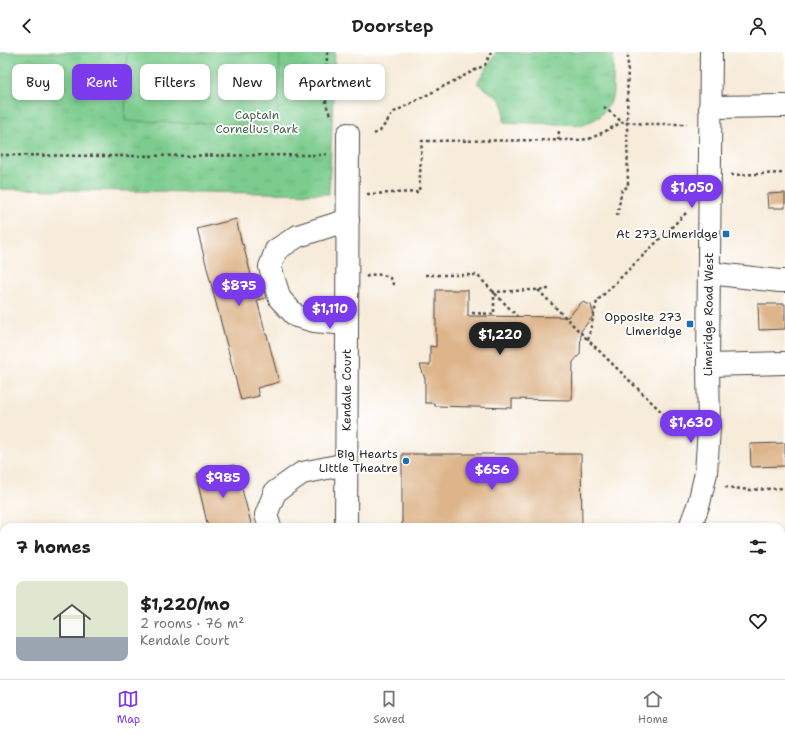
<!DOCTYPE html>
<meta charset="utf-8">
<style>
body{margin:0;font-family:"Shantell Sans",sans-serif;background:#f6f6f6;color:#202124;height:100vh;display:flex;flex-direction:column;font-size:15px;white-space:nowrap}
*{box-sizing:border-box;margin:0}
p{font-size:13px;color:#757577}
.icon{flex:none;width:22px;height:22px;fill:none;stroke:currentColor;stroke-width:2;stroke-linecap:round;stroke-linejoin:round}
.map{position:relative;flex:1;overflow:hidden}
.sheet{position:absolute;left:0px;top:471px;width:785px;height:156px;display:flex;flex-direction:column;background:#fff;border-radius:12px 12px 0 0;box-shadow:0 2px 6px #0003}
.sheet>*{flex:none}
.top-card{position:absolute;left:12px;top:12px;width:400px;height:36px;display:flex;gap:8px}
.price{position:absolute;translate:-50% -34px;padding:0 9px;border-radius:14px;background:#7c3aed;color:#fff;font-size:13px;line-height:26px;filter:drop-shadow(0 1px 2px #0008)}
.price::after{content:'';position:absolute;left:50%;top:24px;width:12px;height:9px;margin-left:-6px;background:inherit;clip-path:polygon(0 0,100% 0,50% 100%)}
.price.current{background:#222;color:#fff}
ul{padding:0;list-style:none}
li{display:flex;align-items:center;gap:12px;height:100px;padding:0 16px}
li+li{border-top:1px solid #e0e0e0}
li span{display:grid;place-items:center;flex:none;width:112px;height:80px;border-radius:8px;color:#555}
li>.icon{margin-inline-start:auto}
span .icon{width:48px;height:48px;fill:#fffc;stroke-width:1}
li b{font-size:17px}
h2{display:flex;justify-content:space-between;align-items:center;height:48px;padding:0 16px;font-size:17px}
.pill{padding:0 14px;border-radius:8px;background:#fff;box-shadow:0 2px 6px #0003;font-size:14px;line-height:36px}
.pill.current{background:#7c3aed;color:#fff}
header{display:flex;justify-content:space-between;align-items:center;height:52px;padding:0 16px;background:#fff;font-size:18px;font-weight:600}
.dock{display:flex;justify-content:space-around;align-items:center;height:56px;border-top:1px solid #e0e0e0;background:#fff;font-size:11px;color:#757577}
.dock a{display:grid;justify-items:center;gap:2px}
.dock .current{color:#7c3aed}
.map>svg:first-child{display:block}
.park{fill:url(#park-tufts);stroke:#547c5c}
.garden{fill:#7ccc8d;stroke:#547c5c}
.building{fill:#deb58b}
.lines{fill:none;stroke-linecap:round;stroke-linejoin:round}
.minor-casing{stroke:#4a4845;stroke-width:24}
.path{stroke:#4a4845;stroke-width:2.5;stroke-dasharray:3 3;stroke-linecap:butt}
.minor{stroke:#fff;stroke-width:22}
.poi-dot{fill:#1f6fb2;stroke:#fff;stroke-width:1.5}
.labels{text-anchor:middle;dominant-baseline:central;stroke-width:3.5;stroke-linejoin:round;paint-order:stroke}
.park-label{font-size:12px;fill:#47634d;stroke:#fff}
.poi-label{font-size:12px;fill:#2b2b2b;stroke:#fff;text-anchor:end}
.street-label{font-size:12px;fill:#2b2b2b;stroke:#fff}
</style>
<header><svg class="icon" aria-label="back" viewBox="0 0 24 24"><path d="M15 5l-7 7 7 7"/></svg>Doorstep<svg class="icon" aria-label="person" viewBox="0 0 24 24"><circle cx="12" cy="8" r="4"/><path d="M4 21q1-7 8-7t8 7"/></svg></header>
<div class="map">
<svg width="785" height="627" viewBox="0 0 785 627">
<defs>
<pattern id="park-tufts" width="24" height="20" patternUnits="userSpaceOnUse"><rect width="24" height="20" fill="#7ccc8d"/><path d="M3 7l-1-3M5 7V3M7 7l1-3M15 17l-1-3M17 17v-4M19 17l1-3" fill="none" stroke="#6baf7a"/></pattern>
</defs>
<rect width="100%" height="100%" fill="#fff"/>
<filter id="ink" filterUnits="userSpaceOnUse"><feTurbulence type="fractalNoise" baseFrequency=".025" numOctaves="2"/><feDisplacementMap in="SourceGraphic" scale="8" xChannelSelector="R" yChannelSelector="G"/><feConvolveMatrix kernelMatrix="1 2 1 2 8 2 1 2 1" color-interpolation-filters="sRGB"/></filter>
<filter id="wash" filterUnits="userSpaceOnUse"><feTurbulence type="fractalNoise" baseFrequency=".012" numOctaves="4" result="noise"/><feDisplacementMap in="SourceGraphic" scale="16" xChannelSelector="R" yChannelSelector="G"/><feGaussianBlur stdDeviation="0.9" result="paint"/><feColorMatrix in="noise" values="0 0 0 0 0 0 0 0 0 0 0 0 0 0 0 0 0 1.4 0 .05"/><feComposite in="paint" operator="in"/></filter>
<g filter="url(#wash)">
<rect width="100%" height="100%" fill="#f7ebd9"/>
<!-- park -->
<path class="park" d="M0,0H335L329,142L0,137Z
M495,0H613V41L610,52L599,65L584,73L504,70V55L500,47L477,31L496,2Z"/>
<!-- garden -->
<path class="garden" d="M127,0H280L277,73L125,69Z"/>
<g id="blocks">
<!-- building -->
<path class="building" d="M785,141V156H768L767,142Z
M236,167L242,193L243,192L252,227L260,225L266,246L257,248L266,283H267L279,330L257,336L259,344L241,348L197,177Z
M436,238H468V264L568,265L582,250L591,253L594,263L581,279L580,302L573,310L572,348L512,347V356L435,354L434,351H425V327L420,313H430V294L436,295Z
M758,252H785V277L759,278Z
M785,391V414L751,415L750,392Z
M402,402H581L582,475H402Z
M234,413L240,437H242L252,475H208L196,423Z"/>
</g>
</g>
<g filter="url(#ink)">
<use href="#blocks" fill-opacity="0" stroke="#4a4845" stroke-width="1"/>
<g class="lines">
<defs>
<g id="minor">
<path d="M710,55L785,54"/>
<path d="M709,221L779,229H785"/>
<path d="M347,272L314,269L296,264L280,247L270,215L276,198L298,184L348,168"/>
<path d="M708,313L785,311"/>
<path d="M270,475L266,463L275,440L302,421L347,412"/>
<path id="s1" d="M346,475L348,82"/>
<path id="s2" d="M690,475L699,451L706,421L709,376L708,313L711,0"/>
<path d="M781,529H785"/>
<path d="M346,623V627"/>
<path d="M570,627L575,623"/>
</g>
</defs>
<!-- minor casing -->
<use href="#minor" class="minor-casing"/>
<!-- path -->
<path class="path" d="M327,0L326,52L330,63
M604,55L622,70
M374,82L380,79L394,60L485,13L491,0
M558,88L559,79
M0,103L111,104L321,103L328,102
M731,123L785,121
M367,142L419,140L422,89L577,88L589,87L604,80L622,70H627L646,72H687
M686,161L597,249L588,288L678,376H686
M617,164L622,137L628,135L627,70L628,0
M425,223H477L517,264
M366,225C373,221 383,222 390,226L394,234
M538,238L588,288
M472,261L494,262V240L551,237
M725,435L750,438L785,436"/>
<!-- minor -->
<use href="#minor" class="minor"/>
</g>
</g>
<!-- markers -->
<g class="poi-dot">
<rect x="722" y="178" width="8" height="8" rx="2"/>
<rect x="686" y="268" width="8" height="8" rx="2"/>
<circle cx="406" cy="409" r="4"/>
</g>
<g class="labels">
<!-- park labels -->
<g class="park-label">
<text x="257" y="63">Captain<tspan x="257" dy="14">Cornelius Park</tspan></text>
</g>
<!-- poi labels -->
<g class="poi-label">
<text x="718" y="182">At 273 Limeridge</text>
<text x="682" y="265">Opposite 273<tspan x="682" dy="14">Limeridge</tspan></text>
<text x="398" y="402">Big Hearts<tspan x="398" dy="14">Little Theatre</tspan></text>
</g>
<!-- street labels -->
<g class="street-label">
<text stroke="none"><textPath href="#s2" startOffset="215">Limeridge Road West</textPath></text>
<text stroke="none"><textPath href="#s1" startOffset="137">Kendale Court</textPath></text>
</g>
</g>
</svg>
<b class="price" style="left:692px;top:157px">$1,050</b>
<b class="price" style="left:239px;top:255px">$875</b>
<b class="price" style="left:330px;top:278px">$1,110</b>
<b class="price current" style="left:500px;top:304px">$1,220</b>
<b class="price" style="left:691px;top:392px">$1,630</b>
<b class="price" style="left:492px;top:439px">$656</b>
<b class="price" style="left:223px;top:447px">$985</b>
<div class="top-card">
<a class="pill">Buy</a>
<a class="pill current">Rent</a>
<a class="pill">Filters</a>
<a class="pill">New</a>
<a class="pill">Apartment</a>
</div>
<section class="sheet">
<h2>7 homes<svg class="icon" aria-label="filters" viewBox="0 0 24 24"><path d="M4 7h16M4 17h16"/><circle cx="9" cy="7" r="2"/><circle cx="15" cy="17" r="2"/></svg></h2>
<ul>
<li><span style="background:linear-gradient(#dfe7d0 70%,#9aa5b1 0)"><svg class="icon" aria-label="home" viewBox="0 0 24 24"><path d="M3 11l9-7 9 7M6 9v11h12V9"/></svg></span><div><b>$1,220/mo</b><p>2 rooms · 76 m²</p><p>Kendale Court</p></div><svg class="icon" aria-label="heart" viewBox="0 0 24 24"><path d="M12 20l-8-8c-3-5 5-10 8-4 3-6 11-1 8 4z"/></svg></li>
</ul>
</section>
</div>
<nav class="dock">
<a class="current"><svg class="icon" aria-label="map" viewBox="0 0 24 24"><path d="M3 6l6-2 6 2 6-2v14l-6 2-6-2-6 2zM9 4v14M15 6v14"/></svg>Map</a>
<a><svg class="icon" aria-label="saved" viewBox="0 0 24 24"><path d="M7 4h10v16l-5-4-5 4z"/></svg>Saved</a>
<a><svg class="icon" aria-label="home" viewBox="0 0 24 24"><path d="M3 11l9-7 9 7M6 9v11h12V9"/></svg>Home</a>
</nav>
